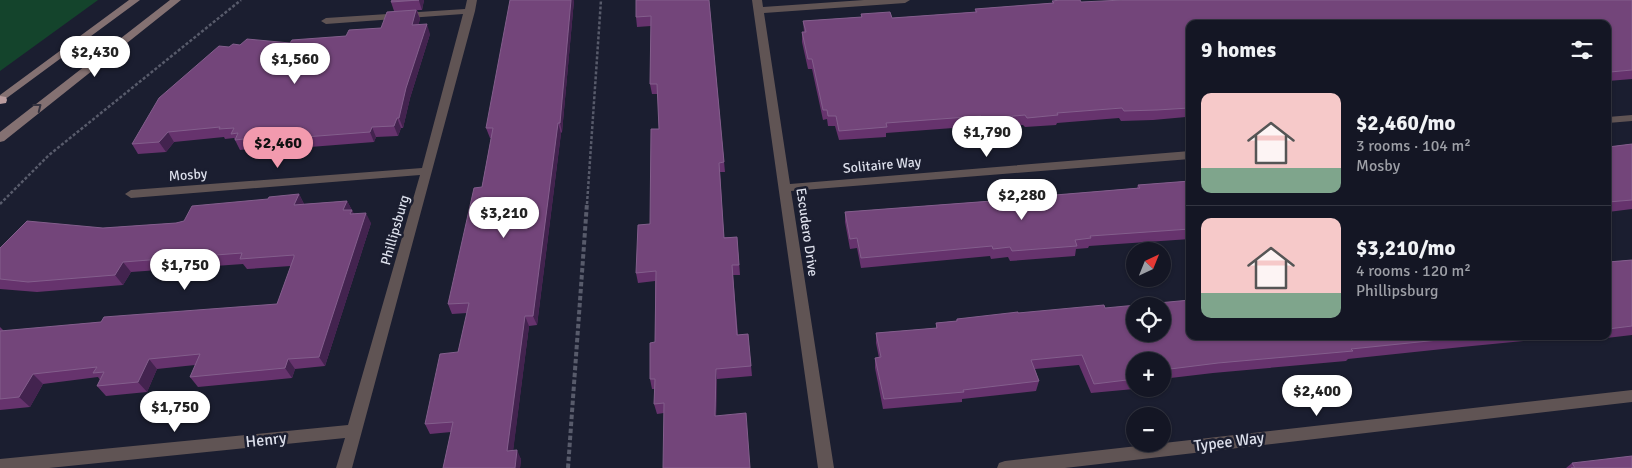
<!DOCTYPE html>
<meta charset="utf-8">
<style>
body{margin:0;font-family:Signika,sans-serif;background:#1d1f2c;color:#f1f3f6;height:100vh;display:flex;flex-direction:column;font-size:19px;white-space:nowrap}
*{box-sizing:border-box;margin:0}
p{font-size:16px;color:#9d9fa6}
.icon{flex:none;width:28px;height:28px;fill:none;stroke:currentColor;stroke-width:2;stroke-linecap:round;stroke-linejoin:round}
.map{position:relative;flex:1;overflow:hidden}
.drawer{position:absolute;left:1186px;top:20px;width:425px;height:320px;display:flex;flex-direction:column;background:#141624;border-radius:10px;box-shadow:0 1px 4px #0004,0 0 0 1px #333541}
.drawer>*{flex:none}
.needle{width:32px;rotate:43deg}
.fabs{position:absolute;left:1126px;top:242px;display:grid;gap:10px}
.fabs a{display:grid;place-items:center;width:45px;height:45px;border-radius:50%;background:#141624;box-shadow:0 1px 4px #0004,0 0 0 1px #333541;font-size:25px}
.price{position:absolute;translate:-50% -42px;padding:0 11px;border-radius:18px;background:#fff;color:#222;font-size:16px;line-height:32px;filter:drop-shadow(0 1px 2px #0008)}
.price::after{content:'';position:absolute;left:50%;top:30px;width:15px;height:11px;margin-left:-8px;background:inherit;clip-path:polygon(0 0,100% 0,50% 100%)}
.price.active{background:#f29aae;color:#111}
ul{padding:0;list-style:none}
li{display:flex;align-items:center;gap:15px;height:125px;padding:0 15px}
li+li{border-top:1px solid #333541}
li span{display:grid;place-items:center;flex:none;width:140px;height:100px;border-radius:10px;color:#555}
li>.icon{margin-inline-start:auto}
span .icon{width:60px;height:60px;fill:#fffc;stroke-width:1}
li b{font-size:21px}
h2{display:flex;justify-content:space-between;align-items:center;height:60px;padding:0 15px;font-size:21px}
.map>svg:first-child{display:block}
.green{fill:#14442c}
.lines{fill:none;stroke-linecap:round;stroke-linejoin:round}
.path-far1{stroke:#585b6b;stroke-width:2.5;stroke-dasharray:3 2;stroke-linecap:butt}
.path{stroke:#585b6b;stroke-width:4;stroke-dasharray:4.5 2.5;stroke-linecap:butt}
.street{fill:#605454;fill-rule:evenodd}
.secondary{fill:#847172;fill-rule:evenodd}
.highway{fill:#ba9c9e;fill-rule:evenodd}
.wall{fill:#66336d}
.shaded-wall{fill:#43234f}
.building{fill:#73457a;stroke:#835e8c;fill-rule:evenodd}
.oneway{stroke:#353340}
.labels{text-anchor:middle;dominant-baseline:central;stroke-width:5;stroke-linejoin:round;paint-order:stroke}
.street-label{font-size:14px;fill:#dcdfeb;stroke:#1b1e30}
.near-street-label{font-size:16px;fill:#dcdfeb;stroke:#1b1e30}
</style>
<div class="map">
<svg width="1632" height="468" viewBox="0 0 1632 468">
<rect width="100%" height="100%" fill="#1b1e30"/>
<!-- green -->
<path class="green" d="M0,0H98L0,71Z"/>
<g class="lines">
<!-- path-far1 -->
<path class="path-far1" d="M0,204L49,155L241,0
M587,204L601,0"/>
<!-- path -->
<path class="path" d="M568,468L587,203"/>
<!-- street -->
<path class="street" d="M467,0H477L475,11L352,468H336L345,438L49,468H0V459L348,425L420,175L131,198L125,194L131,190L422,168L463,14L326,24L321,21L326,18L465,9Z
M752,0H762L763,7L864,0H910L905,3L764,13L790,184L1190,151V159L791,191L834,468H818Z
M1632,115V121L1608,123V117Z
M1632,390V402L1065,468H997L999,463L1005,461Z"/>
<!-- secondary -->
<path class="secondary" d="M129,0H140L0,103V95Z
M170,0H181L4,141L0,142V132Z"/>
<!-- highway -->
<path class="highway" d="M0,96L6,97L7,100L6,103L0,104Z"/>
</g>
<!-- wall -->
<path class="wall" d="M392,0H424L422,10H417L420,19L418,25L430,34L410,98L403,128H401L398,136L376,137L374,142L310,147L308,142L240,150L234,138L225,139L224,137L174,142L166,152L138,154L132,144L229,47L240,45L290,43L346,36L381,28L394,11L391,2Z
M574,0L562,132L561,133L537,325L529,326L513,450L521,459L520,468H443L451,432L430,434L425,424L458,352L467,313L452,314L448,304L482,187L491,138H490L486,128Z
M709,0L725,172H720L724,237H737L740,275H733L738,335L748,334L752,376L717,379L716,416L750,468L664,413L657,414L654,404L655,389H652L650,379L655,342V281L638,283L636,273L650,224L659,129L658,94H652L650,84L651,26L637,27L636,17Z
M1632,0V79L1608,81V24H1190V111H1188L1186,117L1153,120L1121,121L1119,118L1057,123L1056,125L1025,127L1023,125L981,128L980,126L886,133V137L839,140L835,126H828L827,119L823,120L812,69H808L802,42V32H804L803,21L861,17V14L892,18L975,12V9L1052,3V1L1081,2Z
M1632,144V209L1608,212V147Z
M1190,181V239L1089,246L1088,248L1076,249L1075,256L1010,261L1008,257L991,259L990,256L861,268L857,248L850,249L845,222V212L990,201L991,197L1055,195L1137,188L1138,185Z
M299,194L304,204L347,201L354,214L371,223L325,366L295,369L292,378L198,387L190,377L195,365L157,369L147,392L106,396L97,386L100,380L98,377L43,384L30,407L0,410V327L4,331L101,322L277,304L291,266L247,269L243,264L131,272L123,285L37,292L0,289V248L103,228L176,223L268,199Z
M1632,260V335L1581,341L1577,336H1608V262Z
M1105,308L1190,336H1575L1462,347L1348,359L1346,361L1213,373L1162,379V361H1135L1134,389L1091,393L1079,365L1035,369L1039,381L1036,391L962,399V402L883,409L875,368V358H879L876,343V333L936,328V323L956,321L957,319L1018,313Z
M1572,463L1632,468H1566Z"/>
<!-- shaded-wall -->
<path class="shaded-wall" d="M419,0H424L422,10L419,1Z
M571,0H574L562,132L560,123Z
M416,10L420,19L416,35L412,25Z
M427,24L430,34L410,98L403,128L399,118L406,88Z
M397,118L401,128L398,136L394,126Z
M558,123L561,133L537,325L533,316Z
M372,127L376,137L374,142L370,132Z
M168,132L174,142L166,152L159,142Z
M299,194L304,204L294,205Z
M347,201L352,210L356,220L343,210Z
M366,213L371,223L325,366L319,357Z
M123,262L131,272L123,285L115,275Z
M525,316L529,326L512,460L507,451Z
M149,359L157,369L147,392L138,382Z
M288,359L295,369L292,378L285,368Z
M716,369L717,379L716,426L715,416Z
M33,374L43,384L30,407L19,397Z
M517,450L521,459L520,468H515Z"/>
<!-- building -->
<path class="building" d="M392,0H419L391,2Z
M510,0H571L560,123H558L533,316H525L507,451L517,450L515,468H443L453,422L425,424L440,354L458,352L469,303L448,304L474,188L482,187L493,128H486Z
M636,0H709L724,162L719,163L724,238L737,237L739,265H732L737,335L748,334L751,366L716,369L715,416L746,413L750,468H663L664,403L654,404L655,379H650V343L655,342L656,271L636,273L638,225L650,224L651,129H659L657,84H650L651,16L636,17Z
M1060,0H1080L1081,2L1123,0H1632V70L1610,72L1608,70V24H1190V101L1185,102L1189,108L1157,110L1124,111L1122,108L1057,113L1058,115L1027,118L1025,115L982,119L981,116L886,123L887,127L839,131L836,116H828L827,110H823L812,59H808L802,32H806L803,21L862,17L861,14L890,12L892,18L977,12L975,9L1054,3L1052,1Z
M416,10L412,25L427,24L406,88L399,118H397L394,126L372,127L370,132L305,137L307,132L235,140L238,133L231,134L234,128L219,129L220,127L168,132L159,142L132,144L159,98L219,46L229,47L233,44L240,45L247,39L290,43L292,40L346,36L349,30L381,28L387,12Z
M1632,144V200L1608,202V147Z
M1190,181V229L1090,236L1091,238L1075,240L1077,246L1012,251L1010,247L993,249L992,246L861,258L857,238L850,239L845,212L992,201L991,197L1053,190L1055,195L1140,188L1138,185Z
M299,194L294,205L347,201L343,210H352L350,214L366,213L319,357L288,359L285,368L190,377L200,354L149,359L138,382L97,386L104,372L93,373L97,367L33,374L19,397L0,399V331L101,322L104,317L277,304L294,257V255L240,259L242,253L123,262L115,275L28,282L0,279V248L27,221L103,228L176,223L184,221L192,206L268,199L269,197Z
M1632,260V326L1608,329V262Z
M1190,300V336H1477L1351,349L1353,351L1218,363L1162,370V361H1135V379L1094,384L1082,355L1031,360L1039,381L963,390L964,392L884,399L875,358L881,357L876,333L937,328L936,323L957,321V319L1018,312V313L1104,305L1105,308ZM1135,306H1162V334H1135Z
M1632,456V468H1571H1575L1572,463Z"/>
<!-- one-way arrows -->
<defs><path id="oneway-chevron" d="M-2-3.5L2.5 0L-2 3.5" fill="none" stroke-width="1.6" stroke-linecap="round" stroke-linejoin="round" transform="scale(1.25)"/></defs>
<use class="oneway" href="#oneway-chevron" transform="translate(38 107) rotate(-38)"/>
<g class="labels">
<!-- street labels -->
<g class="street-label">
<text transform="translate(882 165) rotate(-5)">Solitaire Way</text>
<text transform="translate(188 175) rotate(-4)">Mosby</text>
<text transform="translate(395 230) rotate(-74)">Phillipsburg</text>
<text transform="translate(807 232) rotate(82)">Escudero Drive</text>
</g>
<!-- near-street labels -->
<g class="near-street-label">
<text transform="translate(266 440) rotate(-6)">Henry</text>
<text transform="translate(1229 442) rotate(-7)">Typee Way</text>
</g>
</g>
</svg>
<div class="fabs">
<a><svg class="needle" viewBox="-14 -14 28 28"><path d="M0-13l5 13h-10z" fill="#e53935"/><path d="M0 13l5-13h-10z" fill="#9d9fa6"/></svg></a>
<a><svg class="icon" aria-label="locate" viewBox="0 0 24 24"><circle cx="12" cy="12" r="6"/><path d="M12 2v4M12 18v4M2 12h4M18 12h4"/></svg></a>
<a>+</a>
<a>−</a>
</div>
<b class="price" style="left:95px;top:78px">$2,430</b>
<b class="price" style="left:295px;top:85px">$1,560</b>
<b class="price" style="left:987px;top:158px">$1,790</b>
<b class="price active" style="left:278px;top:169px">$2,460</b>
<b class="price" style="left:1022px;top:221px">$2,280</b>
<b class="price" style="left:504px;top:239px">$3,210</b>
<b class="price" style="left:185px;top:291px">$1,750</b>
<b class="price" style="left:1317px;top:417px">$2,400</b>
<b class="price" style="left:175px;top:433px">$1,750</b>
<section class="drawer">
<h2>9 homes<svg class="icon" aria-label="filters" viewBox="0 0 24 24"><path d="M4 7h16M4 17h16"/><circle cx="9" cy="7" r="2"/><circle cx="15" cy="17" r="2"/></svg></h2>
<ul>
<li><span style="background:linear-gradient(#f6c9c9 75%,#7fa58c 0)"><svg class="icon" aria-label="home" viewBox="0 0 24 24"><path d="M3 11l9-7 9 7M6 9v11h12V9"/></svg></span><div><b>$2,460/mo</b><p>3 rooms · 104 m²</p><p>Mosby</p></div></li>
<li><span style="background:linear-gradient(#f6c9c9 75%,#7fa58c 0)"><svg class="icon" aria-label="home" viewBox="0 0 24 24"><path d="M3 11l9-7 9 7M6 9v11h12V9"/></svg></span><div><b>$3,210/mo</b><p>4 rooms · 120 m²</p><p>Phillipsburg</p></div></li>
</ul>
</section>
</div>
